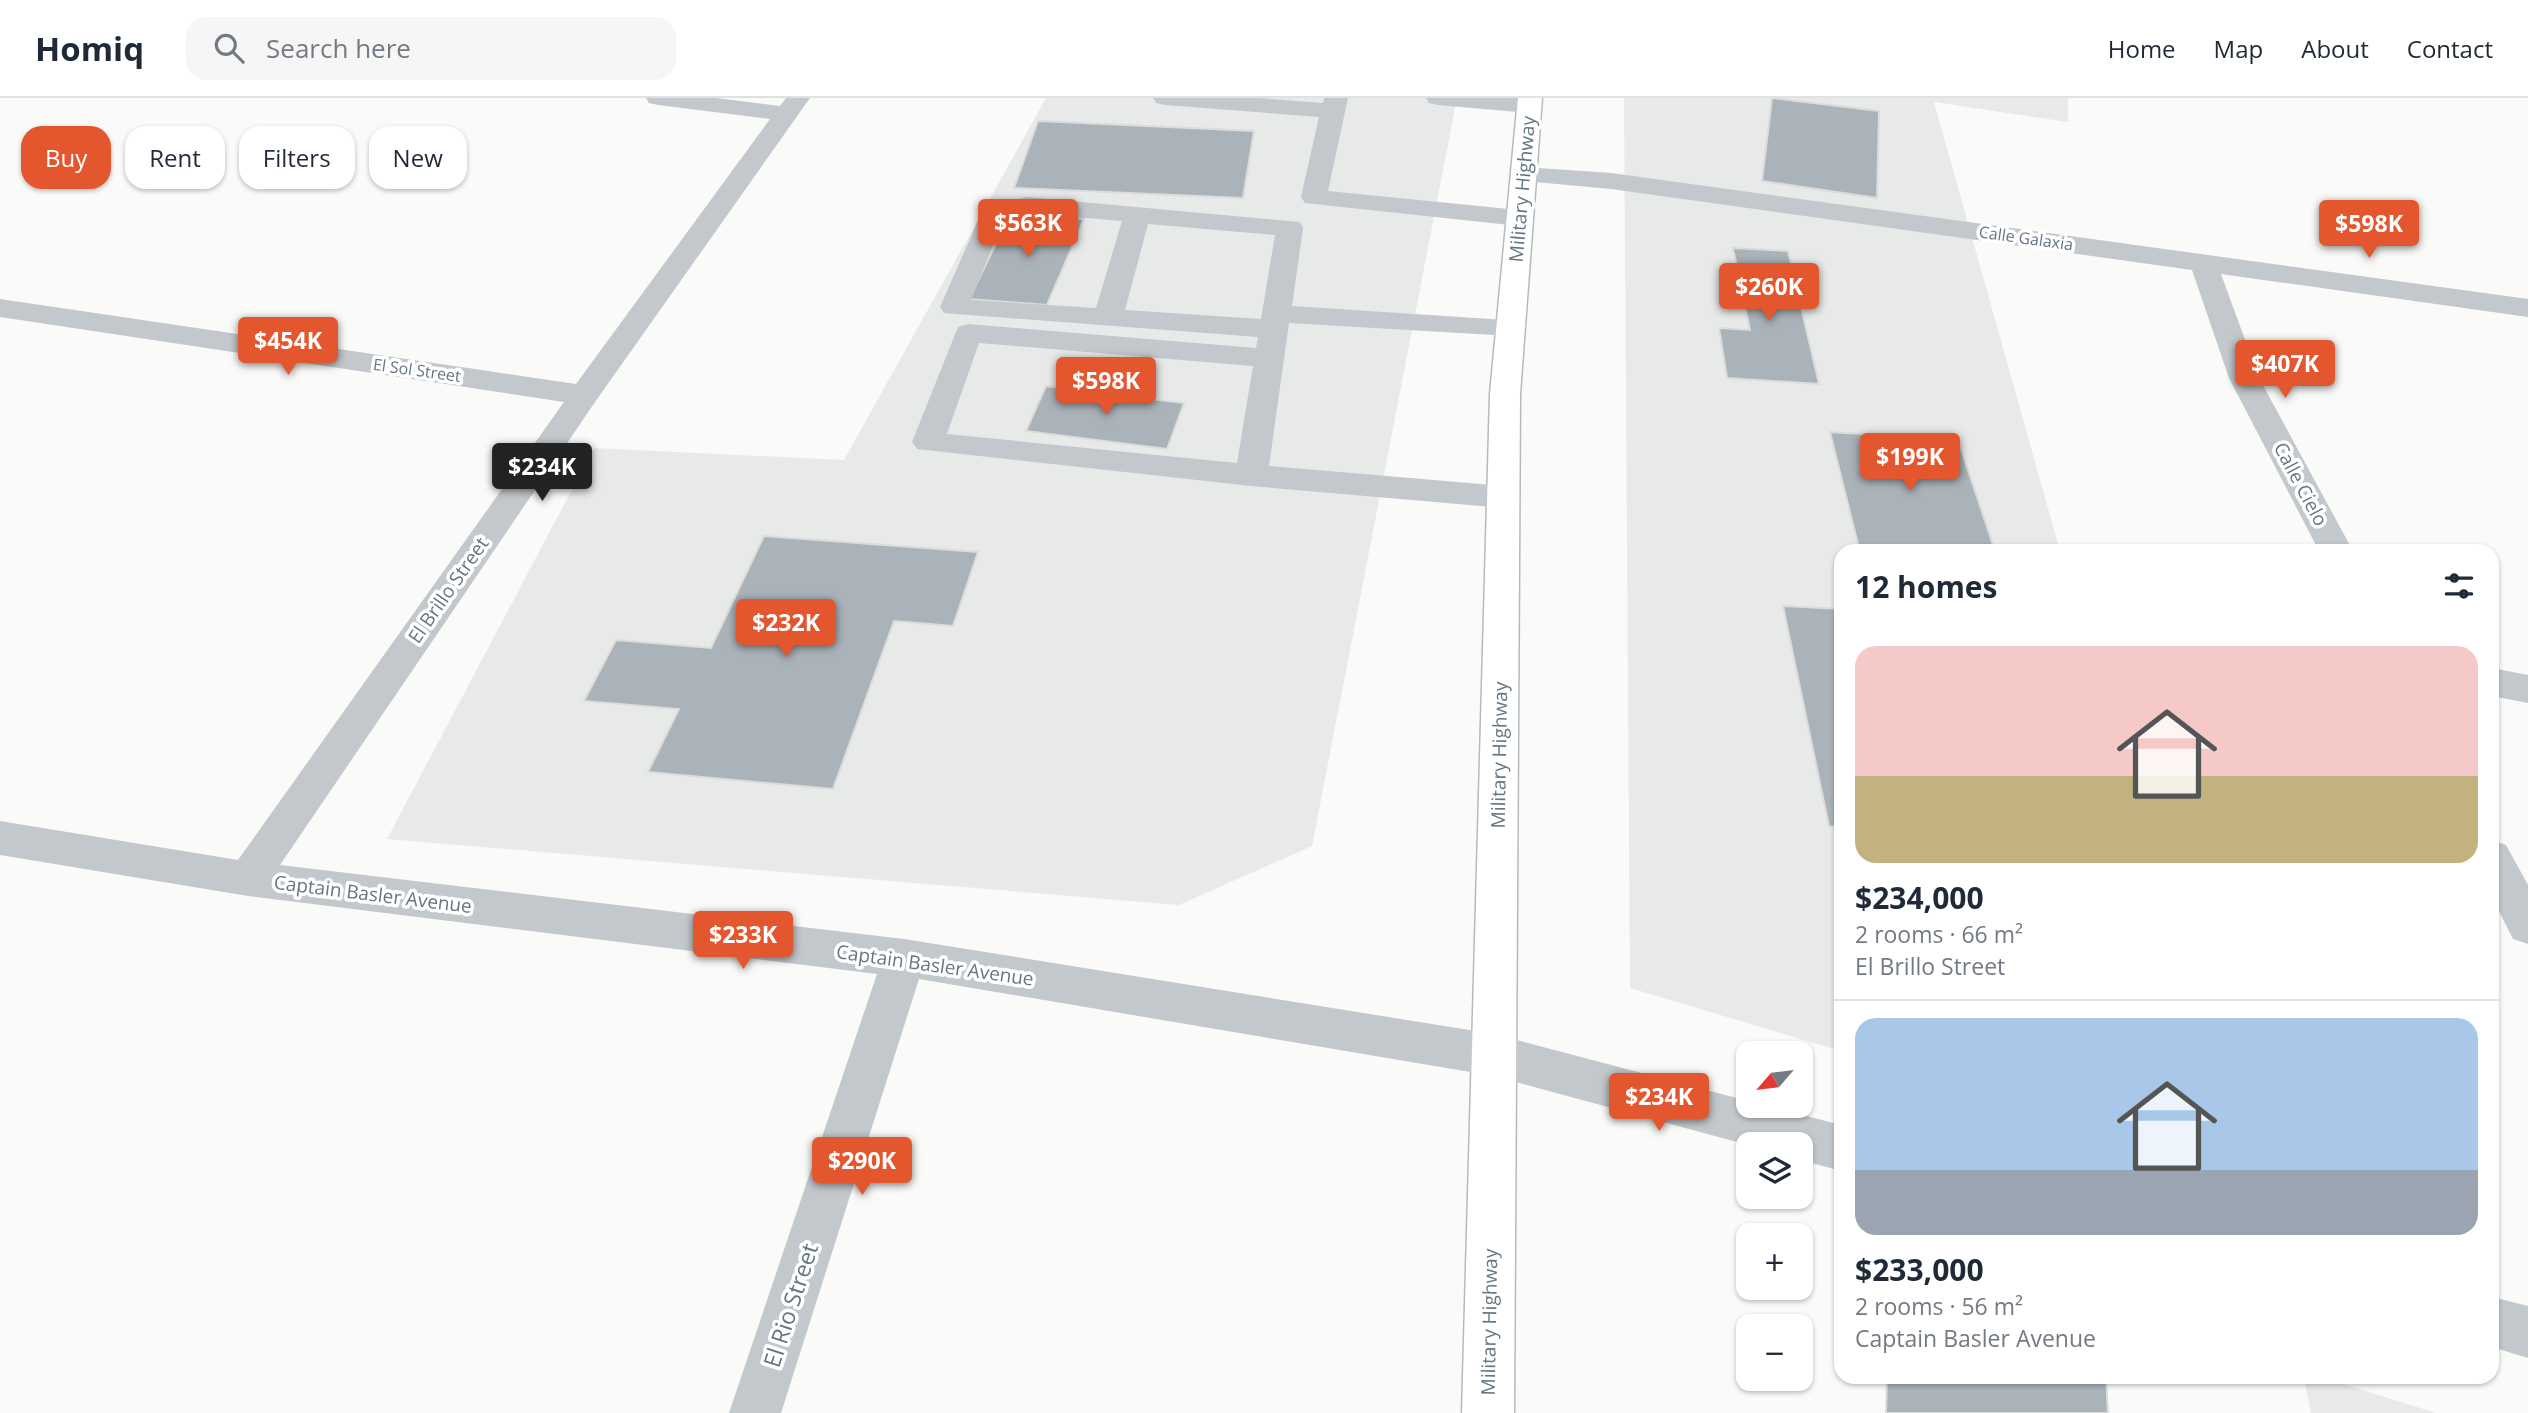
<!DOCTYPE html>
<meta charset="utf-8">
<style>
body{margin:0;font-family:"Open Sans",sans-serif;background:#f6f6f7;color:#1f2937;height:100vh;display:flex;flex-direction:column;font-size:26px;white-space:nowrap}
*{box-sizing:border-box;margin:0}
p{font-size:23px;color:#747a83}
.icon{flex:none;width:38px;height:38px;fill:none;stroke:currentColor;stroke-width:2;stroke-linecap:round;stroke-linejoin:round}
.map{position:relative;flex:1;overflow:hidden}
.sheet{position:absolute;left:1834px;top:446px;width:665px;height:840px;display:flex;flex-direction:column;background:#fff;border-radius:21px;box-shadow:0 2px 5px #0004}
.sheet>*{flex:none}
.top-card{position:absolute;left:21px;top:28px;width:665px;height:63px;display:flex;gap:14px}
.needle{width:46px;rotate:242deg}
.buttons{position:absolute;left:1736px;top:943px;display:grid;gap:14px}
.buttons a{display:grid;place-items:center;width:77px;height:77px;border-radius:14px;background:#fff;box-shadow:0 2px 5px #0004;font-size:35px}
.price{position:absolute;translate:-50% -60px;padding:0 16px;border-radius:7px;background:#e4572e;color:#fff;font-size:23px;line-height:46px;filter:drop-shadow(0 2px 4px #0008)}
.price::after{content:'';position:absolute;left:50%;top:42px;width:21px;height:16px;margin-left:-10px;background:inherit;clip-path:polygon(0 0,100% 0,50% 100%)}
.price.on{background:#222;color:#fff}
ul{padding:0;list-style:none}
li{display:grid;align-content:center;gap:14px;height:371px;padding:0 21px}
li+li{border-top:2px solid #e0e1e3}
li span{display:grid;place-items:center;height:217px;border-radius:21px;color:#555}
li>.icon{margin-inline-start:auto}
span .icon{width:126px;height:126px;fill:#fffc;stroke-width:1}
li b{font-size:30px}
h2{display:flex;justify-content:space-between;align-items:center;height:84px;padding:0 21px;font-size:30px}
.chip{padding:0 24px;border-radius:21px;background:#fff;box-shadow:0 2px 5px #0004;font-size:24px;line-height:63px}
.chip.on{background:#e4572e;color:#fff}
header{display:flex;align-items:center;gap:42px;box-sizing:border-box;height:98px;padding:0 35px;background:#fff;border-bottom:2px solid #e0e1e3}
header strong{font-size:33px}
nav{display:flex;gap:38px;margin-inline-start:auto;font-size:24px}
.search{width:490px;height:63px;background:#f6f6f7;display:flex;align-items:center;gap:18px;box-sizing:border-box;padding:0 24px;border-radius:21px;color:#747a83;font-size:26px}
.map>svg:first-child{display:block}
.built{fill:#e8e9e9}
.building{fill:#aab3b9;stroke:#dcdcda;stroke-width:2}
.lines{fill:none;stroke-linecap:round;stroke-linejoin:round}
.major-casing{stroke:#b5babe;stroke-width:3}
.minor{fill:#c3c8cc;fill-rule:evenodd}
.major{fill:#fff;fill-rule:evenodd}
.labels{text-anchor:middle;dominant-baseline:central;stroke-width:7;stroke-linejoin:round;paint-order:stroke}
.far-street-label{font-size:16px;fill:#657683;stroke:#fff}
.street-label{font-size:19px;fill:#657683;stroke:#fff}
.near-street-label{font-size:23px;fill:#657683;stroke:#fff}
</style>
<header>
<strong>Homiq</strong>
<div class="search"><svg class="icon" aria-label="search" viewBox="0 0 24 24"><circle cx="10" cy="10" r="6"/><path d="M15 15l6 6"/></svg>Search here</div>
<nav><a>Home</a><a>Map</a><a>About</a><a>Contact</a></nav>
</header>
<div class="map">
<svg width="2528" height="1315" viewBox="0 0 2528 1315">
<rect width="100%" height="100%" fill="#fafaf8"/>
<!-- built -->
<path class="built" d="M1046,0H1457L1312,748L1179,807L387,741L594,350L844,362Z
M1624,0H2068V24L1934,4L2060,453H1841V953L1630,890Z
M2304,1279H2321L2436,1315H2311Z"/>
<!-- building -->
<path class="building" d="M1772,0L1879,13L1877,100L1762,83Z
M1038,23L1254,33L1243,100L1014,90Z
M1011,115L1084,121L1047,207L969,201Z
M1733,150L1788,153L1819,286L1727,280L1719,230L1750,232Z
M1046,288L1184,305L1167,351L1026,333Z
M1830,334L1958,342L1995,453L1859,450Z
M764,438L978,454L953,528L894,523L833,691L648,674L679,611L584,603L616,542L711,550Z
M1783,508L1841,511V729L1829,728Z
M1887,1279H2106L2108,1315H1886Z"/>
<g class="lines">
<defs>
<path id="major" d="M1518,0H1542L1520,296L1514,1315H1462L1490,296Z"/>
</defs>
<!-- major casing -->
<use href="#major" class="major-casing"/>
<!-- minor -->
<path class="minor" d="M646,0H716L780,8L786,0H810L595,304L280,767L904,841L1494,936L1748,1003V1008H1768L1841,1027V1073L1801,1062V1046L1748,1047L1494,978L919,881L781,1315H729L877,876L248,798L0,757V723L238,762L564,304L0,219V201L576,286L770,21L658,7L649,5Z
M1153,0H1258L1323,5L1324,0H1348L1328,93L1519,112L1528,114L1532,120L1528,126L1519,128L1305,105L1301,99L1319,19L1165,7L1156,5Z
M1426,0H1521L1538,3L1541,8L1538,13L1529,15L1438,7L1429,5Z
M1523,69L1611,75L2528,201V219L2221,176L2259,280L2353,453H2319L2229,280L2192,172L1611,91L1514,82L1510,77L1514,72Z
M1027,99L1300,124L1303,130L1292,208L1521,223L1526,229L1521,235L1511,238L1289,225L1269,368L1504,388L1516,391L1520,399L1516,407L1504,410L1251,388L917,351L912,344L958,229L968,226L1256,250L1258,239L944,215L940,209L984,109ZM1027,115L1122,123L1096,210L971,202L1004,120ZM1148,126L1275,137L1261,221L1125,212ZM979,245L1253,268L1237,365L947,336Z
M2492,570L2528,577V605L2492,598Z
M2492,742L2506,747L2528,787V846L2513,841L2492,799Z
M2492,1199L2528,1208V1260L2492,1249Z"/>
<!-- major -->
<use href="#major" class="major"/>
</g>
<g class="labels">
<!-- far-street labels -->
<g class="far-street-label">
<text transform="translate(2026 140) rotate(8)">Calle Galaxia</text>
<text transform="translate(417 272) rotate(8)">El Sol Street</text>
</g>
<!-- street labels -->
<g class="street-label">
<text transform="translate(1522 91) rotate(-85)">Military Highway</text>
<text transform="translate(2301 386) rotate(62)">Calle Cielo</text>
<text transform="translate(448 492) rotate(-55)">El Brillo Street</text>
<text transform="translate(1499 657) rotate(-89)">Military Highway</text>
<text transform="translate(373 796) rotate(7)">Captain Basler Avenue</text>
<text transform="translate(935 867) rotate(8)">Captain Basler Avenue</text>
<text transform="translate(1489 1224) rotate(-89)">Military Highway</text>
</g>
<!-- near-street labels -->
<g class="near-street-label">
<text transform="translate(790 1207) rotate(-72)">El Rio Street</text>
</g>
</g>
</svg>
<div class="buttons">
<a><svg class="needle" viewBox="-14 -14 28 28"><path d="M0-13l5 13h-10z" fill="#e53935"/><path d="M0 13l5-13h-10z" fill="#747a83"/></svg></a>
<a><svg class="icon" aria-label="layers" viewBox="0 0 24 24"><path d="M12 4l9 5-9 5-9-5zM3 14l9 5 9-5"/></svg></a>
<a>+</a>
<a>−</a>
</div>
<b class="price" style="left:1028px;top:161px">$563K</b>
<b class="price" style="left:2369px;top:162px">$598K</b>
<b class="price" style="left:1769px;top:225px">$260K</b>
<b class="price" style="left:288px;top:279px">$454K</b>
<b class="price" style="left:2285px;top:302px">$407K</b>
<b class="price" style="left:1106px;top:319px">$598K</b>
<b class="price" style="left:1910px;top:395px">$199K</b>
<b class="price on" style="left:542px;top:405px">$234K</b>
<b class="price" style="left:786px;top:561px">$232K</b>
<b class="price" style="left:743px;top:873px">$233K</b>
<b class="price" style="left:1659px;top:1035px">$234K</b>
<b class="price" style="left:862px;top:1099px">$290K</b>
<div class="top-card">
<a class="chip on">Buy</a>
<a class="chip">Rent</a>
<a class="chip">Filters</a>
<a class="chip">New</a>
</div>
<section class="sheet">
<h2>12 homes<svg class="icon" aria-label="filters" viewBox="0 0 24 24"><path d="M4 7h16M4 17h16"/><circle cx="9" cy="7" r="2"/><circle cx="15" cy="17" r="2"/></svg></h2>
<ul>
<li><span style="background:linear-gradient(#f6c9c9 60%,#c2b280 0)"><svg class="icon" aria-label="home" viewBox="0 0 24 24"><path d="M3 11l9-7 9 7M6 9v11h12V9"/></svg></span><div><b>$234,000</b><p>2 rooms · 66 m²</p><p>El Brillo Street</p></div></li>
<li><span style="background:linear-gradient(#a9c7e8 70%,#9aa5b1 0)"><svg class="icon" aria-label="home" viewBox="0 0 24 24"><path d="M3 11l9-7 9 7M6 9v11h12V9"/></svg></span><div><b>$233,000</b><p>2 rooms · 56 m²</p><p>Captain Basler Avenue</p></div></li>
</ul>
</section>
</div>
